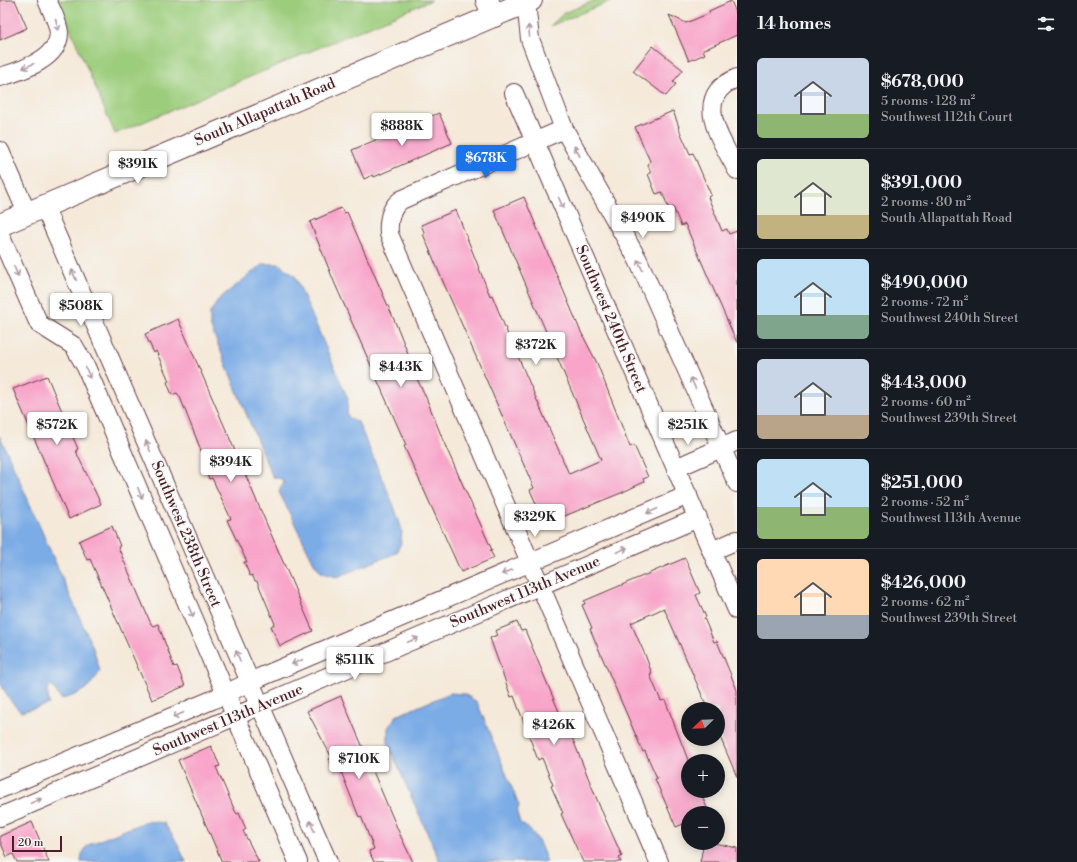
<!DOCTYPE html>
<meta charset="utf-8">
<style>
body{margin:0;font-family:"Libre Bodoni",serif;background:#20242c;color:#f1f3f6;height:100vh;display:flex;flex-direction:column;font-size:15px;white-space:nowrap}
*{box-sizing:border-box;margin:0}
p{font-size:13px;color:#9ea1a6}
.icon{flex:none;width:22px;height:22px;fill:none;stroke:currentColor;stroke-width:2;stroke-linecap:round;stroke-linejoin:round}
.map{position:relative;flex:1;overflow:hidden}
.panel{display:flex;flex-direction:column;background:#171b24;width:340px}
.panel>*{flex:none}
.needle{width:26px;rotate:247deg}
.buttons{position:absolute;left:681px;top:702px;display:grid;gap:8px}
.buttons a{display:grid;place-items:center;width:44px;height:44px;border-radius:50%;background:#171b24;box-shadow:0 2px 10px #0003;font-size:20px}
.scale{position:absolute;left:12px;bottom:10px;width:50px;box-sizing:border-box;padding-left:4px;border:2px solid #4a1f2b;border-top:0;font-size:11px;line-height:14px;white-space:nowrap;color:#4a1f2b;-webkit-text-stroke:3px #f6f6f2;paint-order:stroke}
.price{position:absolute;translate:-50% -34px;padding:0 9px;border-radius:4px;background:#fff;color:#222;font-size:13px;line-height:26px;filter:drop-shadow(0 1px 2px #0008)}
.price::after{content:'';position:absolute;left:50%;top:24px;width:12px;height:9px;margin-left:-6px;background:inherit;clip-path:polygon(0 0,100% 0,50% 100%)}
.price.on{background:#1a73e8;color:#fff}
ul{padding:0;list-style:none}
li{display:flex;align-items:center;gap:12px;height:100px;padding:0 20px}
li+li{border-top:1px solid #363941}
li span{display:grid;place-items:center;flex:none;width:112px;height:80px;border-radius:6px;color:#555}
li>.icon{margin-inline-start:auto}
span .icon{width:48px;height:48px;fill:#fffc;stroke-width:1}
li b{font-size:17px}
h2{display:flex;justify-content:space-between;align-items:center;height:48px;padding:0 20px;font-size:17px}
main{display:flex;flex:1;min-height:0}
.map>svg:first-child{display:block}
.green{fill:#9ccd7c;stroke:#737654}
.water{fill:#7bace6;stroke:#626688}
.building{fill:#f8a5c9}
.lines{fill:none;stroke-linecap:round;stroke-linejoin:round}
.minor-casing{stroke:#643d45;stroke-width:20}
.tertiary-casing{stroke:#643d45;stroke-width:24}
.secondary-casing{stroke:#643d45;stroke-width:24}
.minor{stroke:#fff;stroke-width:18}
.tertiary{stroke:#fff;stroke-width:22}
.secondary{stroke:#fff;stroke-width:22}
.oneway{stroke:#ae9aa0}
.labels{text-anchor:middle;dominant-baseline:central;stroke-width:3;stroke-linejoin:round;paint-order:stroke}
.street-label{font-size:15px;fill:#4a1f2b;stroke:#f6f6f2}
</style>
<main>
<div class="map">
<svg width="737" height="862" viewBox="0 0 737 862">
<rect width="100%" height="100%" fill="#f6f6f2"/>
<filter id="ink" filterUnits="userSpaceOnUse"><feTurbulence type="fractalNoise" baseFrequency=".025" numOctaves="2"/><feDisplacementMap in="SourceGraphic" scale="8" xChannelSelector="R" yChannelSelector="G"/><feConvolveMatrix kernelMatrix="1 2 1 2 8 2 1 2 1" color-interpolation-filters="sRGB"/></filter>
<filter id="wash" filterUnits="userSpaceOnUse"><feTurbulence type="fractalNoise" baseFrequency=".012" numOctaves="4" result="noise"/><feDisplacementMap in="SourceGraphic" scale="16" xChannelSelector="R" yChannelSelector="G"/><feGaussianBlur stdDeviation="0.9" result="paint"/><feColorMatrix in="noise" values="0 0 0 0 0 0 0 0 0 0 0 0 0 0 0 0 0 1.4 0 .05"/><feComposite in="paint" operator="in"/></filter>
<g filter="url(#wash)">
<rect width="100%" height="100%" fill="#f5e9d9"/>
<!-- green -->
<path class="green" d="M58,0H432L115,134Z
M596,0H613L550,26L564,13Z"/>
<!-- water -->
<path class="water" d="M263,264H279L295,276L348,399L347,413L349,418L358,422L394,506L402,530L401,543L396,553L337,577L322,573L314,563L279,492L281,486L284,484L282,479L273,477L266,462L210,325V313L219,299Z
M0,436L93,648L100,671C91,687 79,696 61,699L52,685L47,688L49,704L21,712L12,703L0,683Z
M450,693L464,694L477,702L519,805L517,813L520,823C537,832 540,845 547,862H440L388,744V728L396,716Z
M147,821L164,823L176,841L186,862H81L82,854L88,845Z"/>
<g id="blocks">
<!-- building -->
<path class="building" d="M0,0H15L27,28L0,40Z
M731,1L737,15V35L703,50L705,54L689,61L669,15L686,23L710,13L709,11Z
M653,46L683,70L673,82L676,84L666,96L633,71Z
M673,111L679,127H678L690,154L693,153L711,195L708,197L722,231L727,229L729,234L737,231V343L685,224L681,226L673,207L669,209L662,192L656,194L648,174L651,173L648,165L650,161L635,127Z
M439,113L452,143L374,177L373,175L364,179L352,150Z
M524,197L580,330L597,363L630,447L634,445L648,477L643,479L644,482L621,493L545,524L530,490L534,488L444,284L423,234H425L421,225L456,210L490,296L492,295L515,352H516L569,474L601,460L494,210Z
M341,208L344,213L347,212L399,331L413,367H411L425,395L445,445L492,550H490L494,558L461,572L404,446L406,445L335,284L310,222Z
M178,319L313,631L280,646L271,626L275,624L257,581H255L252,575L250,576L244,562H247L227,520L231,519L212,478L209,479L203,466L205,465L202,459L204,458L180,397L177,393L172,395L167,382L169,381L156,351L154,353L145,334Z
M47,376L78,449L76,450L78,456L101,504L69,519L13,389Z
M112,526L120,546L118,547L151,624L153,626L158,624L174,667L177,666L185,686L152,700L90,559L87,560L79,541Z
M685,558L700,593L696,595L706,617L704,618L714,642L717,641L737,690V777L718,732V709H708L664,608L631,623L646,657L652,674L650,675L661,701L665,700L688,760V791H700L709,813H688V822L676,827L655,779L657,778L645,751L643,752L590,629L592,628L582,605L585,604L584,601Z
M517,622L521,631L525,630L567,731L569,730L600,807L622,856L619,858L621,862H583L561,814L563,813L551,786L553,785L542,758L538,760L514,696L511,697L490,638L497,635L495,631Z
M341,696L401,837L413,862H374L369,851L374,849L361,816L359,817L342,774L339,770L335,772L329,759L332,758L307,711Z
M211,746L220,766L216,767L235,811L237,814L239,813L246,829L243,831L259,862H222L178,760Z
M32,822L49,862H17L13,854L7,857L0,841V836Z
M704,843H714L737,848V862H700Z"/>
</g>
</g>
<g filter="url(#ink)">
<use href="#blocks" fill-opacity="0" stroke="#643d45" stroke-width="1"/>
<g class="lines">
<defs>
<path id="minor" d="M526,2L530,39L564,129L638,260L737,483
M0,77C21,71 59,59 59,33C58,21 51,10 47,0
M737,78C690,97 722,141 737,170
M514,93L737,610
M564,129L401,200C390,208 388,221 389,234L659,862
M0,151L27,213
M44,206L328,862
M0,235L39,324L74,346L86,367L298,862
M676,468L737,441
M712,551L737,540
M0,789L212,700L261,677L688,495
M0,817L698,518"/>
<path id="tertiary" d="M487,0L494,16"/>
<path id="secondary" d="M0,225L531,0"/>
</defs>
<!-- minor casing -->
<use href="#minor" class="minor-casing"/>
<!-- tertiary casing -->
<use href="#tertiary" class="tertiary-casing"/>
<!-- secondary casing -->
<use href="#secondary" class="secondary-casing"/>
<!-- minor -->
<use href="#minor" class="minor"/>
<!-- tertiary -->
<use href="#tertiary" class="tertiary"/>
<!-- secondary -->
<use href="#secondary" class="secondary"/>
</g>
<!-- one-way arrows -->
<defs><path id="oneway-shaft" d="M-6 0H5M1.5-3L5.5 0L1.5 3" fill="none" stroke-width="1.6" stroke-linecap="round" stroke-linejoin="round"/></defs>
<g class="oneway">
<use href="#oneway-shaft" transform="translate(57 25) rotate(75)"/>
<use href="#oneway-shaft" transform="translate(529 31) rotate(-96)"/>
<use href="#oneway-shaft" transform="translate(28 66) rotate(157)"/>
<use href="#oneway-shaft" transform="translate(577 151) rotate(-119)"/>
<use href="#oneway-shaft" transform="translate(561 203) rotate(67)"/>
<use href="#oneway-shaft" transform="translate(640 265) rotate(-116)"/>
<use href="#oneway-shaft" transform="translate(16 271) rotate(66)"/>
<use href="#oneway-shaft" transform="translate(74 275) rotate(-113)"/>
<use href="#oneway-shaft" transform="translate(88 373) rotate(66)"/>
<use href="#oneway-shaft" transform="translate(693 383) rotate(-114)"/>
<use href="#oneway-shaft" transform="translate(148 446) rotate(-113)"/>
<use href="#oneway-shaft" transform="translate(140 493) rotate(67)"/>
<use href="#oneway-shaft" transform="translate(652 511) rotate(157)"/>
<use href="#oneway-shaft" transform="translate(622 550) rotate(-23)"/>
<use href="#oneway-shaft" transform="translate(507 572) rotate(157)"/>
<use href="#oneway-shaft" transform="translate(191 612) rotate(67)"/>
<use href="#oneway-shaft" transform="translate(413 640) rotate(-23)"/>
<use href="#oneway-shaft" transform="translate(238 656) rotate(-113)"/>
<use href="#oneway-shaft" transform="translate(297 662) rotate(157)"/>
<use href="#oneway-shaft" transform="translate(178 715) rotate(157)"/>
<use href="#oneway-shaft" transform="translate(36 801) rotate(-23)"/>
<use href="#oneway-shaft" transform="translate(312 826) rotate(-113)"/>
</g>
</g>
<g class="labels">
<!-- street labels -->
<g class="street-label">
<text transform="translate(265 112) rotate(-23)">South Allapattah Road</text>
<text transform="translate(611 319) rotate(67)">Southwest 240th Street</text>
<text transform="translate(186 534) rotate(67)">Southwest 238th Street</text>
<text transform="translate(525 592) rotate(-23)">Southwest 113th Avenue</text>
<text transform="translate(228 720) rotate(-23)">Southwest 113th Avenue</text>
</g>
</g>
</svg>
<div class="buttons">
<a><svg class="needle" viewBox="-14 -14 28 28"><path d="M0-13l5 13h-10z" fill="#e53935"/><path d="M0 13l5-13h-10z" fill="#9ea1a6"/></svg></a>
<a>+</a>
<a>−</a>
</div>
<div class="scale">20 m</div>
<b class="price" style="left:402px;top:147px">$888K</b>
<b class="price on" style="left:486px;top:179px">$678K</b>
<b class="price" style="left:138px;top:185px">$391K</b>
<b class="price" style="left:643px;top:239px">$490K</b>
<b class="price" style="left:81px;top:327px">$508K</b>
<b class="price" style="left:536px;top:366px">$372K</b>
<b class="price" style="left:401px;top:388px">$443K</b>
<b class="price" style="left:57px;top:446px">$572K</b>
<b class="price" style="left:688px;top:446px">$251K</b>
<b class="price" style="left:231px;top:483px">$394K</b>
<b class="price" style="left:535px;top:538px">$329K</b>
<b class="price" style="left:355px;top:681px">$511K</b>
<b class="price" style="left:554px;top:746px">$426K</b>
<b class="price" style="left:359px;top:780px">$710K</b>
</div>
<section class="panel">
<h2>14 homes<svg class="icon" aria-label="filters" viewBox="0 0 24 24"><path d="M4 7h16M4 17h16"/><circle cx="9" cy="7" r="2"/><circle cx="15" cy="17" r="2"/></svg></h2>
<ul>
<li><span style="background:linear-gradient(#c9d6e8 70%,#8fb573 0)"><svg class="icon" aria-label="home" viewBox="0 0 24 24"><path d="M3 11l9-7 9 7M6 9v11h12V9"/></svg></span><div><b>$678,000</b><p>5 rooms · 128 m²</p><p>Southwest 112th Court</p></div></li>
<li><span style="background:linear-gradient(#dfe7d0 70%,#c2b280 0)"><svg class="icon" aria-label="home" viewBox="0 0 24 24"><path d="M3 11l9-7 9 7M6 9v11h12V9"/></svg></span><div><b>$391,000</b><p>2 rooms · 80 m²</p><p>South Allapattah Road</p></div></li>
<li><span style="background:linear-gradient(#bfe0f5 70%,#7fa58c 0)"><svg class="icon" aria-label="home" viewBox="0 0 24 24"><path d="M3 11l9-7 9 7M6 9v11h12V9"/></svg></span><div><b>$490,000</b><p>2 rooms · 72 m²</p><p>Southwest 240th Street</p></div></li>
<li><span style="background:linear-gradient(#c9d6e8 70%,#b9a48a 0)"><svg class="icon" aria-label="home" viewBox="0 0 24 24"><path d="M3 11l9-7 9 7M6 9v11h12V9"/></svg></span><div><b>$443,000</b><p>2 rooms · 60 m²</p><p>Southwest 239th Street</p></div></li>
<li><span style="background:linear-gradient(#bfe0f5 60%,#8fb573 0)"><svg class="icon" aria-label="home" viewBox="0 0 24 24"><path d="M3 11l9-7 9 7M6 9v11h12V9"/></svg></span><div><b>$251,000</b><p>2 rooms · 52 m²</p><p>Southwest 113th Avenue</p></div></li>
<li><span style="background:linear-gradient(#ffd9b3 70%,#9aa5b1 0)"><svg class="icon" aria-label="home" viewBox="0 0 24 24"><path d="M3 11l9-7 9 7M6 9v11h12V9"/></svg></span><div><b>$426,000</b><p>2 rooms · 62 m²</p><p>Southwest 239th Street</p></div></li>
</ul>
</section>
</main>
